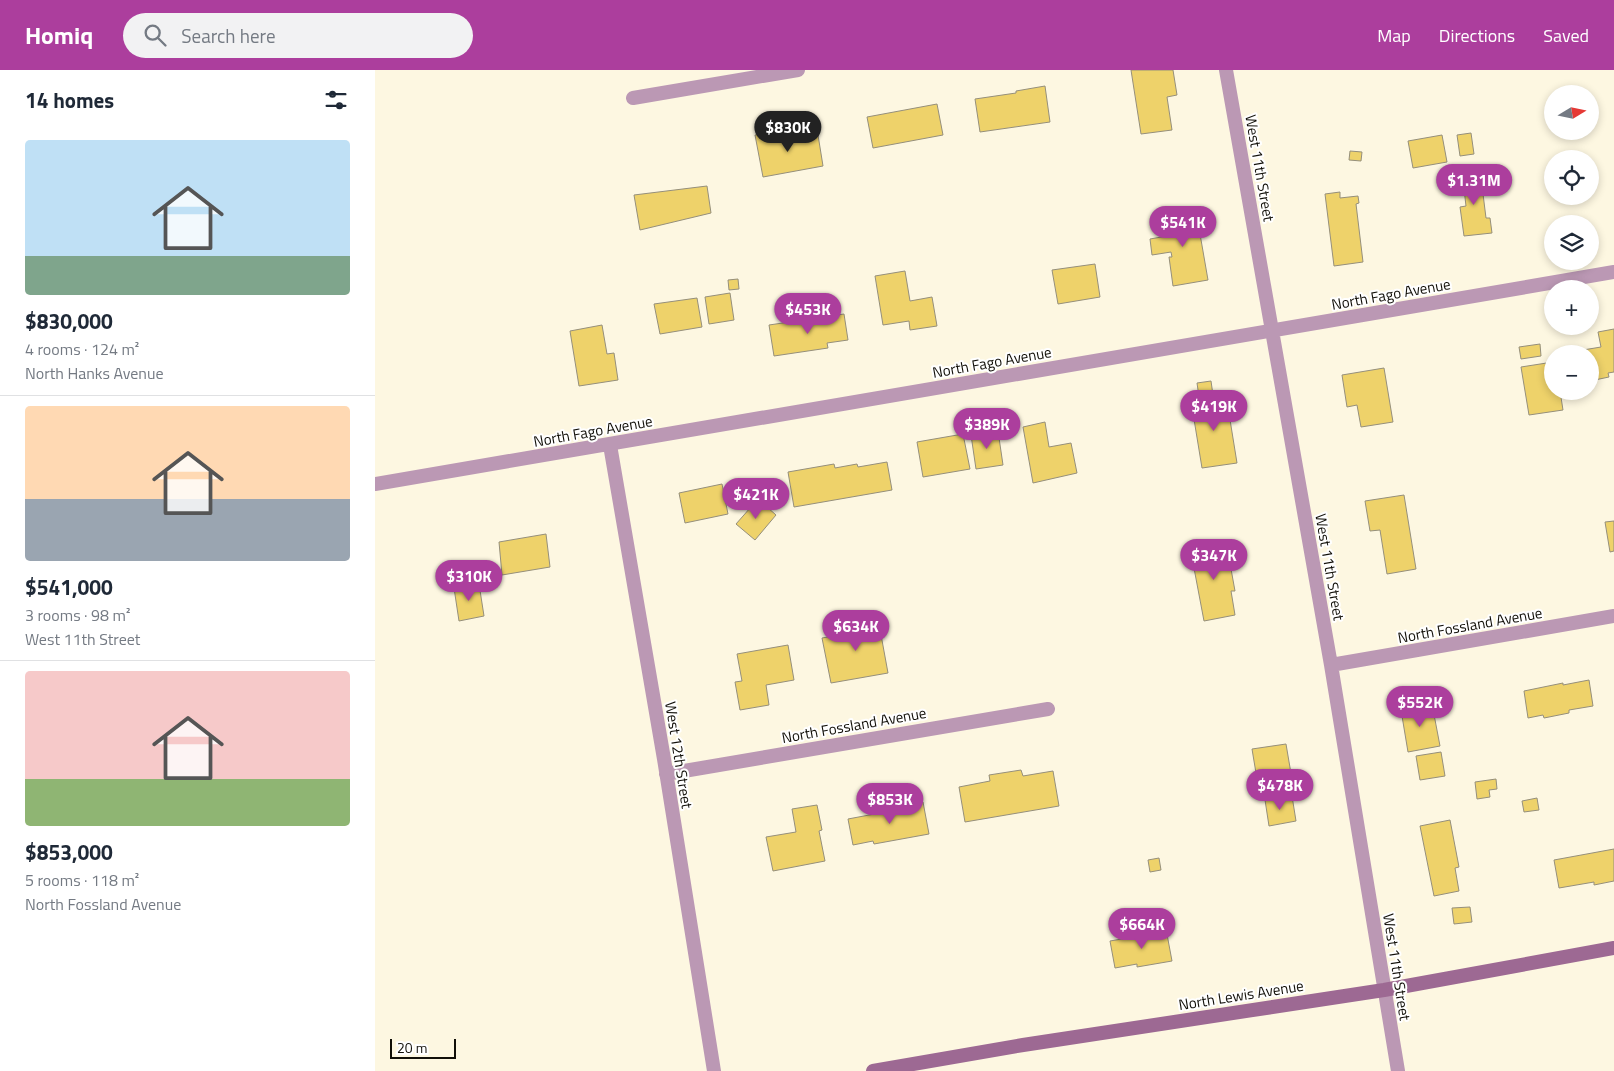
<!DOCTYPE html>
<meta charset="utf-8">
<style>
body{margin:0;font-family:"Titillium Web",sans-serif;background:#f2f2f3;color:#1f2937;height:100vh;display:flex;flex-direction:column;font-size:19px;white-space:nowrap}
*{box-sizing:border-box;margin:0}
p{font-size:16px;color:#747a83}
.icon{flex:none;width:28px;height:28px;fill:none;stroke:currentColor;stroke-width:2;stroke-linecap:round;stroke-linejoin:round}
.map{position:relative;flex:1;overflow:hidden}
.details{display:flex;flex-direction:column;background:#fff;width:375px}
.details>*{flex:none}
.needle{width:32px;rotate:80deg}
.tools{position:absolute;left:1169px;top:15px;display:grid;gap:10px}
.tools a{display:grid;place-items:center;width:55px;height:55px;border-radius:50%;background:#fff;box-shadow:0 2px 8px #0003;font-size:25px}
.scale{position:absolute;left:15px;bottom:12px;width:66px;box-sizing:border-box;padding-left:5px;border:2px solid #110f08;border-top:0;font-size:14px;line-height:18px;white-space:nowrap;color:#110f08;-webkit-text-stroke:4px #fff;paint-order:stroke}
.price{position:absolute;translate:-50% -42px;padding:0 11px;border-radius:18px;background:#ac3e9d;color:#fff;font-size:16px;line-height:32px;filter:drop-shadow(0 1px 2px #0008)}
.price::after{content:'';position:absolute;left:50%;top:30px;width:15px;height:11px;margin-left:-8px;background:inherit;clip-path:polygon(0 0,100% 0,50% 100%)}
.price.on{background:#222;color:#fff}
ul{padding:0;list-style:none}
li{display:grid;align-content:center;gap:10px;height:265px;padding:0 25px}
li+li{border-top:1px solid #e0e1e3}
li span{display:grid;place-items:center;height:155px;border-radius:5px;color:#555}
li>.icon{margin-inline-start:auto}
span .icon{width:90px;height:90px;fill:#fffc;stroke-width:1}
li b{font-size:21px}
h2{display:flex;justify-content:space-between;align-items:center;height:60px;padding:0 25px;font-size:21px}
header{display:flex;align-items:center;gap:30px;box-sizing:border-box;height:70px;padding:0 25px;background:#ac3e9d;color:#fff}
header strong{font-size:24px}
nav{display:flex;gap:28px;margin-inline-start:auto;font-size:18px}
.search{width:350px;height:45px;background:#f2f2f3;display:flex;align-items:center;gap:12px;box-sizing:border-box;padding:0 18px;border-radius:28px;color:#747a83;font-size:19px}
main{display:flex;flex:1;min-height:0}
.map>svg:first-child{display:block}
.building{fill:#eed26a;stroke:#958f7b}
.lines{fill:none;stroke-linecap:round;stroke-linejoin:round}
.minor{stroke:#bb98b4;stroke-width:14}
.secondary{stroke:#9d6993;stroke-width:14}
.labels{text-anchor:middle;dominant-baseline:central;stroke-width:4;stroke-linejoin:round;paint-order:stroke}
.street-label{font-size:15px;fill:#110f08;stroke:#fff}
</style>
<header>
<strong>Homiq</strong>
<div class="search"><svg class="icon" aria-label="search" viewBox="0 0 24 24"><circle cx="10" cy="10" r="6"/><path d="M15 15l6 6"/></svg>Search here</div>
<nav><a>Map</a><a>Directions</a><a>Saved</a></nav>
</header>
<main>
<section class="details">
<h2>14 homes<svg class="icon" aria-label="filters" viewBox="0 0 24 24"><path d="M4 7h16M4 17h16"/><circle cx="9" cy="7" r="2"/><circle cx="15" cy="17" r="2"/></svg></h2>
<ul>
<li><span style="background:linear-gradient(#bfe0f5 75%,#7fa58c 0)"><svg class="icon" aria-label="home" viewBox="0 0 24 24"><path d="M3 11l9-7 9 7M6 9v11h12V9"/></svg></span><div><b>$830,000</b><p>4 rooms · 124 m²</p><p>North Hanks Avenue</p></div></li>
<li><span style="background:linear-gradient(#ffd9b3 60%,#9aa5b1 0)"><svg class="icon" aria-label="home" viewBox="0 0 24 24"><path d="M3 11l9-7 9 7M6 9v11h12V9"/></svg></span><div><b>$541,000</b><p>3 rooms · 98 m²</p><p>West 11th Street</p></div></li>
<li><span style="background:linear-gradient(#f6c9c9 70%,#8fb573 0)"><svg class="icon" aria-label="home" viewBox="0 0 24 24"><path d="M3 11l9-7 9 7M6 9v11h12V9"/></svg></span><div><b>$853,000</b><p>5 rooms · 118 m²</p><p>North Fossland Avenue</p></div></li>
</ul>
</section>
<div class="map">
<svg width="1239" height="1001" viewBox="0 0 1239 1001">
<rect width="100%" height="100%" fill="#fdf7e1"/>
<!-- building -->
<path class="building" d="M756,0H798L802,25L792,27L797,60L766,64Z
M670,16L675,52L605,62L600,29L641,23V21Z
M562,34L568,65L498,78L492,47Z
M417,59L418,69L443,65L448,96L388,107L380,65Z
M1096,63L1099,84L1085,86L1082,65Z
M1067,65L1072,92L1038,98L1033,71Z
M975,81L987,82L986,91L974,90Z
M1105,100L1111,148H1115L1117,163L1089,166L1085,137L1091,136L1087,102Z
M332,116L336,143L265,160L259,125Z
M965,122V128L983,126L984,133L981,134L988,192L959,196L950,124Z
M821,141L833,210L798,216L794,187H797L796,182L777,185L775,169L792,166L789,146Z
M720,194L725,227L683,234L677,200Z
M530,201L535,231L557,227L562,256L535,260L534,251L508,255L500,206Z
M363,209L364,219L354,220L353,210Z
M355,223L359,250L334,254L330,227Z
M322,228L327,257L285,264L279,234Z
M469,244L473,270L452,273L453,278L399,286L394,255Z
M227,255L232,284L239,283L243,310L204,316L195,261Z
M1239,259V302L1233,303L1234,307L1215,311V284H1203L1202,281L1226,277L1223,262Z
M1165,274L1166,286L1146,289L1144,277Z
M1178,292V321H1185L1188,340L1154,345L1146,297Z
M1009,298L1018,352L986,357L982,335L972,337L967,305Z
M836,311L838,325L824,327L822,313Z
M851,325L862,393L827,398L816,331Z
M670,352L674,377L696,373L702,403L658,413L648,357Z
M623,361L628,395L601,399L596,365Z
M588,364L595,399L548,407L542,372Z
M512,392L517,420L419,437L413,402L459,394L460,398L482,394L483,397Z
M347,414L353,444L310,453L304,423Z
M1029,425L1041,499L1012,504L1005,460L995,461L990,431Z
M383,429L401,445L380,470L361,454Z
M1239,451V481L1235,482L1230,452Z
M171,464L175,497L127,505L124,472Z
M848,471L853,500L856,499L860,521H856L860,545L829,551L815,477Z
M104,514L109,546L84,551L79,518Z
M502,543L513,603L456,613L447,568L487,561L485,546Z
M413,575L419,610L391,615L394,635L365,640L360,612L367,611L362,584Z
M1214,610L1218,636L1194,640V643L1169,648L1168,645L1153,648L1149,621L1188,613V615Z
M1057,634L1065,676L1033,682L1026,640Z
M911,674L919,721L885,727L877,679Z
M1066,682L1070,706L1045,710L1041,686Z
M646,700L648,706L678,701L684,736L590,752L584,717L615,711L614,705Z
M1121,709L1122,719L1114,720L1115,727L1102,729L1100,712Z
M917,726L921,751L894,756L890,730Z
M1162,728L1164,740L1149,742L1147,731Z
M548,732L554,764L499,774L498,771L478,775L473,749L510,742V738Z
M442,735L447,760L444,761L450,791L398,801L391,767L421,762L417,739Z
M1075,750L1084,797L1080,798L1084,821L1059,826L1045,756Z
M1239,779V811L1219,815V812L1184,818L1179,790Z
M784,788L786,800L775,802L773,790Z
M1095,837L1097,852L1079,854L1077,838Z
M791,859L797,891L762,897V894L740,898L735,871L758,867V865Z"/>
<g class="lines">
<!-- minor -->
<path class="minor" d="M851,0L956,595L1023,1001
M258,28L423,0
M235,375L289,689L339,1001
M0,414L1239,202
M956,595L1239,546
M291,704L673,639"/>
<!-- secondary -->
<path class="secondary" d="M498,1001L648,975L1009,920L1239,878"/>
</g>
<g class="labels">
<!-- street labels -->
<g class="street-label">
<text transform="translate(885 98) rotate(80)">West 11th Street</text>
<text transform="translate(1016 224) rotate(-10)">North Fago Avenue</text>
<text transform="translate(617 292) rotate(-10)">North Fago Avenue</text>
<text transform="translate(218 361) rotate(-10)">North Fago Avenue</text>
<text transform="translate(955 497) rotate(80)">West 11th Street</text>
<text transform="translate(1095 555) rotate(-10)">North Fossland Avenue</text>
<text transform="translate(479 655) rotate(-10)">North Fossland Avenue</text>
<text transform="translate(304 685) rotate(81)">West 12th Street</text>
<text transform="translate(1022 897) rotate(81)">West 11th Street</text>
<text transform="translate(866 925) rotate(-9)">North Lewis Avenue</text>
</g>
</g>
</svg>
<div class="tools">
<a><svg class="needle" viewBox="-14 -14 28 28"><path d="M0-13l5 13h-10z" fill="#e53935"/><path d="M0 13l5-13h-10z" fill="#747a83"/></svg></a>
<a><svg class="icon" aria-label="locate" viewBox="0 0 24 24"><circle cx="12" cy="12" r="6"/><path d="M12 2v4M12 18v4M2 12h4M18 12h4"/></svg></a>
<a><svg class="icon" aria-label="layers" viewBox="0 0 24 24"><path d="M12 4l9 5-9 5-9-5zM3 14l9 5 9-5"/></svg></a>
<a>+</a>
<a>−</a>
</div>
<div class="scale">20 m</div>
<b class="price on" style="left:413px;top:83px">$830K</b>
<b class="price" style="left:1099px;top:136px">$1.31M</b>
<b class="price" style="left:808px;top:178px">$541K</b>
<b class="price" style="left:433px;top:265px">$453K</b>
<b class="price" style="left:839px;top:362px">$419K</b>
<b class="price" style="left:612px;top:380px">$389K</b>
<b class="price" style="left:381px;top:450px">$421K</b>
<b class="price" style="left:839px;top:511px">$347K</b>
<b class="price" style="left:94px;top:532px">$310K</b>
<b class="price" style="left:481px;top:582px">$634K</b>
<b class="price" style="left:1045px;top:658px">$552K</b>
<b class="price" style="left:905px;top:741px">$478K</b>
<b class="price" style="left:515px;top:755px">$853K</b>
<b class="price" style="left:767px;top:880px">$664K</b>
</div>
</main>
